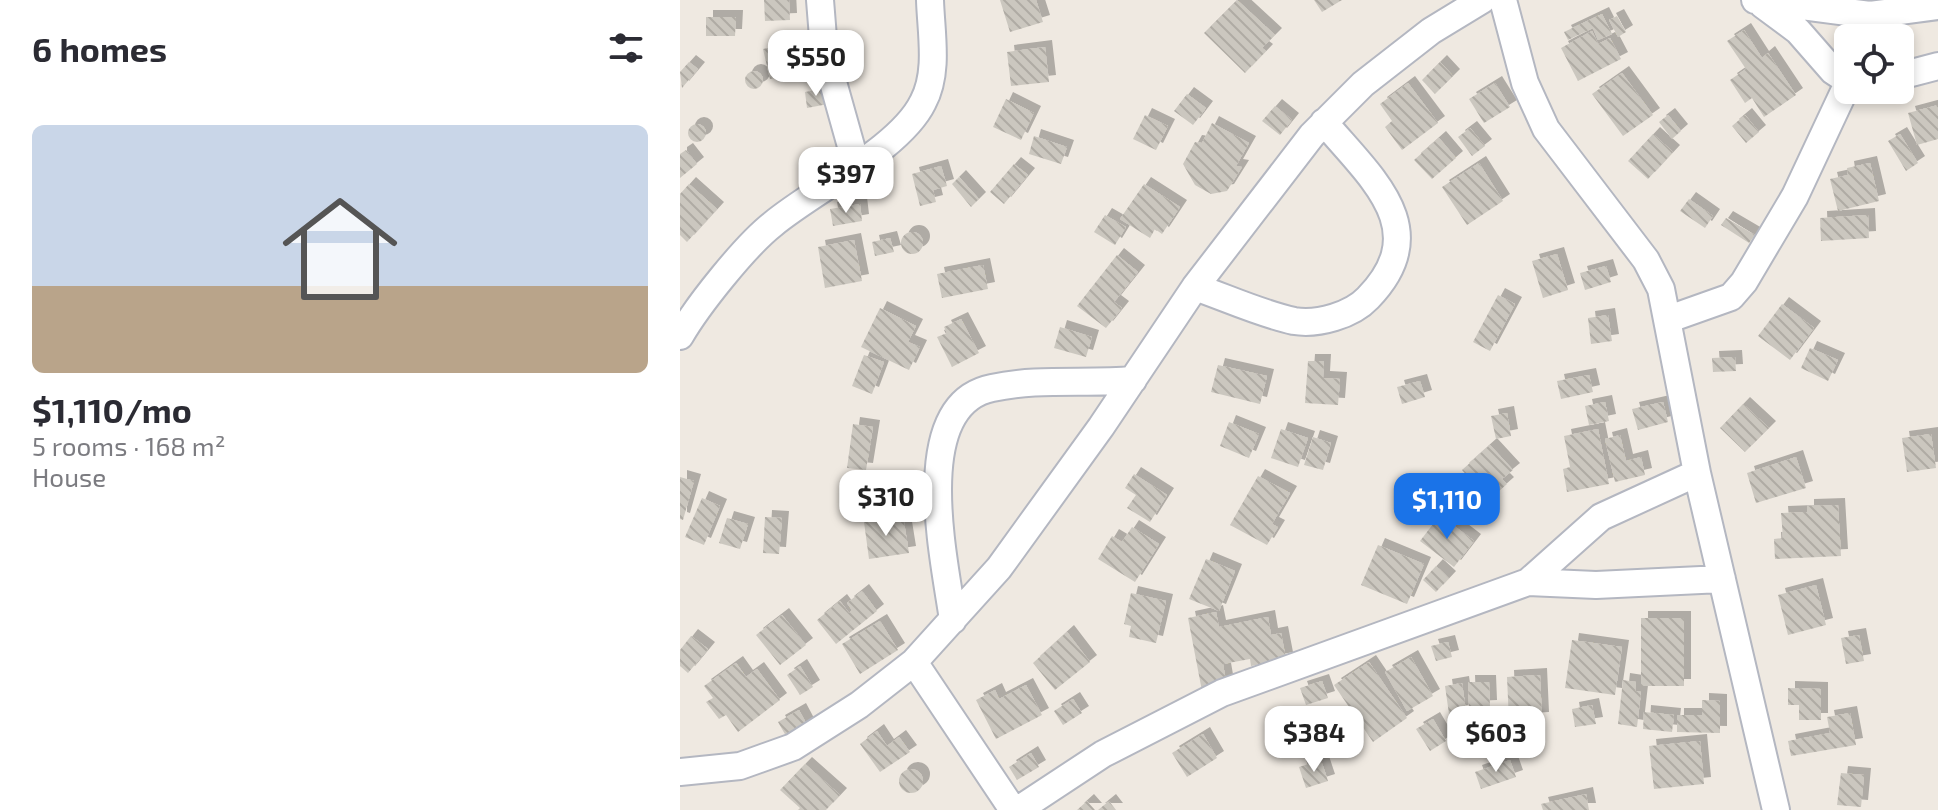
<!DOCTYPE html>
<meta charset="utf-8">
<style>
body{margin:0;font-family:"Exo 2",sans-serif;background:#f2f2f3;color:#2b2b33;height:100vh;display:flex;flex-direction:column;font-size:30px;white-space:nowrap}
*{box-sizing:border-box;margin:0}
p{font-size:26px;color:#7c7c81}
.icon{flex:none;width:44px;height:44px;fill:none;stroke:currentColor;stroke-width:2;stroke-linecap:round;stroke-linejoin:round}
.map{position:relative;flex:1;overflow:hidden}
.details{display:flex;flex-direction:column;background:#fff;width:680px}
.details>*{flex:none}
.buttons{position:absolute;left:1154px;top:24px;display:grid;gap:16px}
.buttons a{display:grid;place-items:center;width:80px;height:80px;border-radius:12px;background:#fff;box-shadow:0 4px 12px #0003;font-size:40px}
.price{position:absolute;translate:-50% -68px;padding:0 18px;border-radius:16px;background:#fff;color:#222;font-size:26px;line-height:52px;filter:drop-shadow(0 2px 4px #0008)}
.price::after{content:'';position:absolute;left:50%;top:48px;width:24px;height:18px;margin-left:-12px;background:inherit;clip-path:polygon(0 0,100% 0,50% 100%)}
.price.active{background:#1a73e8;color:#fff}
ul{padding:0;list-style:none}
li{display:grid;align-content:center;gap:16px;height:424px;padding:0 32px}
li+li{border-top:2px solid #e1e1e2}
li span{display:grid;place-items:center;height:248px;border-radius:12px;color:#555}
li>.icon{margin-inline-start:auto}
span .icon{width:144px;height:144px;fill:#fffc;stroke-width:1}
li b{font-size:34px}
h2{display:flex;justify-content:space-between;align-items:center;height:96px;padding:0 32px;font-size:34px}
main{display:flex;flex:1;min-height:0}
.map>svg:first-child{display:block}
.building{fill:url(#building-back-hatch);filter:url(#shadow)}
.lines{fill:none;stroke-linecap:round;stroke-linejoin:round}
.minor-casing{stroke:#b4b7c1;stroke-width:30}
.minor{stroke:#fff;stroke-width:26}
</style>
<main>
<section class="details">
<h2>6 homes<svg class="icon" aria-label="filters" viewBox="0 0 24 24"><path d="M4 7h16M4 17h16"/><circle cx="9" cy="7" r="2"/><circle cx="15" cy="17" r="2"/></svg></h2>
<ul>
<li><span style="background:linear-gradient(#c9d6e8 65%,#b9a48a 0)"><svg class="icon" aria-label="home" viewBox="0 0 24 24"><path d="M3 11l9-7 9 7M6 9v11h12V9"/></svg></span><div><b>$1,110/mo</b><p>5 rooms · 168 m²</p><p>House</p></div></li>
</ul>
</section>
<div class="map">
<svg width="1258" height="810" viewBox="0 0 1258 810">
<defs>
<pattern id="building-back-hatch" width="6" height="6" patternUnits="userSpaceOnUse" patternTransform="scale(2)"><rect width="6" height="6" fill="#cbc7bf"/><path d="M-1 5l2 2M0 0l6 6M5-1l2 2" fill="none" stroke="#afaba4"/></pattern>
<filter id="shadow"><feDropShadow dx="7" dy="-7" stdDeviation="0" flood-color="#0004"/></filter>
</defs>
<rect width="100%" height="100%" fill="#efe9e1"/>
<!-- building -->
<path class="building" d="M84,0H109L110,20L85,21Z
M320,0H356L363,22L330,32Z
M557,0L595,35L582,48L586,51L565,73L524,33Z
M634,0H662L642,12Z
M922,14L932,34L918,40L913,28L888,40L884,32Z
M937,16L946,32L938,37L929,20Z
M26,17H56L55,36H26Z
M1064,30L1082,58L1088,53L1116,95L1084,117L1072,98L1065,103L1050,80L1066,69L1047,41Z
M912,31L918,44L930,38L941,59L898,81L881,48Z
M121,41L125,59L107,63L110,75L90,79L83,49Z
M365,47L369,82L331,86L327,52Z
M9,62L18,69L2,88L0,72Z
M760,62L773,76L755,94L742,80Z
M65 80a9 9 0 1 1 18 0a9 9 0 1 1-18 0Z
M942,73L973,115L943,136L912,94Z
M728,83L758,123L722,150L705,127L712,121L700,104Z
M815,83L830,107L804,123L789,99Z
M146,88L148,104L127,108L125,92Z
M507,94L526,108L513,125L494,111Z
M326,99L354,113L341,140L313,127Z
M1258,105V139L1237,145L1228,113Z
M595,106L612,120L600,135L582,121Z
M465,115L488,126L476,150L453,139Z
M988,115L1001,131L992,139L979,122Z
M1065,115L1079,132L1066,143L1052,126Z
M532,123L569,143L556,166L562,167L547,191L531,194L515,185L503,164L515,142L522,143Z
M8 133a9 9 0 1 1 18 0a9 9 0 1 1-18 0Z
M790,128L805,146L792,156L778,137Z
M973,134L993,152L968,179L948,161Z
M1220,134L1238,163L1226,171L1208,141Z
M354,136L387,147L381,164L349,154Z
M759,138L776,158L752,179L734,160Z
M6,150L17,164L0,178V154Z
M799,163L823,201L787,225L762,187Z
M1190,163L1199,201L1158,211L1150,179L1168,175L1167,168Z
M334,164L348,175L324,204L310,192Z
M261,166L267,186L253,190L256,202L240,206L232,174Z
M279,177L299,199L291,207L272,184Z
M9,184L37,209L7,242L0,235V194Z
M464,184L500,207L482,234L475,229L470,238L440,219Z
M1009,199L1033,216L1025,228L1000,211Z
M180,204L182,221L153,226L150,209Z
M425,215L446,227L435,245L414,232Z
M1188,215L1189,238L1141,241L1140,218Z
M1046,218L1075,235L1069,243L1041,225Z
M221 243a11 11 0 1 1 22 0a11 11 0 1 1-22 0Z
M210,238L214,252L195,256L192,242Z
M174,240L182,281L145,288L138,247Z
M877,254L888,290L863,298L852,261Z
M437,255L458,272L434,302L442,308L426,328L397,306Z
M303,265L308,289L262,298L257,274Z
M926,266L931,282L905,290L900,273Z
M818,295L835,304L810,351L793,342Z
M1102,304L1134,328L1110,360L1078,336Z
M200,308L236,326L228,342L240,347L229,370L181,347Z
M928,315L932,341L911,344L908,318Z
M281,319L299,353L272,367L257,337L267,333L264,327Z
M380,327L412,337L406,357L374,348Z
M1130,348L1158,360L1148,381L1121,368Z
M184,355L204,362L192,394L172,386Z
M1055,357L1056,371L1033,372L1032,358Z
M628,361H644L643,378L660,379L658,405L625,403Z
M538,365L587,376L580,404L531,392Z
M909,375L913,392L881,399L877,381Z
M740,381L745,397L722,404L717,387Z
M925,402L929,421L909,425L905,406Z
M983,402L988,422L958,430L952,409Z
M1063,404L1089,428L1065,452L1040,428Z
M827,413L831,436L816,439L811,416Z
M549,422L579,434L569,458L540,446Z
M173,424L193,427L186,470L167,468Z
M601,429L628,438L618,467L591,458Z
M918,429L929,484L887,492L883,469L890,467L884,436Z
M1251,434L1256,468L1227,472L1222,438Z
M940,435L946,461L961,457L965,475L935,482L925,439Z
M633,437L651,443L643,470L624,465Z
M810,445L833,470L822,479L827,484L809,500L782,470Z
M1116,457L1126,488L1076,503L1067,473Z
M454,474L487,495L470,522L447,508L456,495L445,488Z
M578,476L610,493L592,524L598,527L587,545L550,525Z
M0,477L14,481L3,520L0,519Z
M22,498L40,506L24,545L5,537Z
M1158,505L1161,556L1095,559L1094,539L1103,538L1101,513L1127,512V506Z
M760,515L794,541L774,567L740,541Z
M223,516L229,553L189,559L184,522Z
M85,517L102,518L99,554L83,553Z
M47,518L68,524L60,549L39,543Z
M452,527L479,544L455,582L418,559L432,536L442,542Z
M698,545L744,564L727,604L681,585Z
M526,559L555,571L539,611L509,599Z
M756,566L769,578L756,592L743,580Z
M1136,585L1146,625L1108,635L1098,595Z
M182,591L197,611L156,644L137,620L160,601L169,613L172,610L167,603Z
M451,593L486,601L476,643L449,637L451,626L444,624Z
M536,612L539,627L588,617L591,635L601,633L606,659L571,666L570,659L543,664L547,687L522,691L508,618Z
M102,615L126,645L100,665L76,635Z
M961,618H1004V686H961Z
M200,621L218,650L180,674L162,644Z
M387,632L410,662L375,690L353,663Z
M1179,635L1184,661L1166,664L1161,638Z
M11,636L28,649L8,673L0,666V650Z
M892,640L942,647L935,695L885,688Z
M768,642L772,657L756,661L751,646Z
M731,657L753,696L727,711L705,672Z
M689,662L727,718L693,742L654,685Z
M56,663L66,677L77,669L100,700L58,732L46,715L39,719L26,702L33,698L24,686Z
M120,666L133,687L120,695L107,675Z
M860,675L862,719L829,721L827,677Z
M943,680L956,682L955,691L961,692L957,727L938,724Z
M642,681L648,698L626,705L620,688Z
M788,682H809L810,707L789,708Z
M782,683L786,711L769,714L765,686Z
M346,685L362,715L316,739L296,700L315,690L319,699Z
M1108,688L1141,689V720H1119V705H1108Z
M393,699L402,713L383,725L374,711Z
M1022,700L1040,701V733L997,732V715H1022Z
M912,705L916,724L895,727L892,709Z
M119,710L127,725L106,736L98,722Z
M964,712L994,715L992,732L963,729Z
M1170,713L1176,745L1111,756L1108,741L1150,733L1147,717Z
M753,719L766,741L750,751L736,729Z
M791,724L793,742L778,744L775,725Z
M197,731L207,746L219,737L230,752L200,772L180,744Z
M523,734L537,758L507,777L492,753Z
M1020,741L1024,784L974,789L969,746Z
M351,753L359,767L337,780L329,767Z
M641,760L648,781L626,788L619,767Z
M830,760L836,777L801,789L795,772Z
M125,764L160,795L146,810H118L120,808L100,790Z
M219 781a12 12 0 1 1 24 0a12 12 0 1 1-24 0Z
M1161,773L1184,775L1181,807L1157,805Z
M906,794L909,810H863L861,804Z
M407,801L415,810H397Z
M429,801L436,810H418Z"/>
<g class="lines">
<defs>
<path id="minor" d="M140,0L144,50L176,164
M823,0L845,83L866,129L966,260L981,289L1017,473L1096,810
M1075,0L1190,15L1258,6
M1083,5L1118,31L1153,71L1168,81
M1220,76L1258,66
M515,287C547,298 581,314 614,321C638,325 672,315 688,298C755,229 691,178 644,122
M989,319L1051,297L1064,282L1115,196L1168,83
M0,336C18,305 65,246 93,224C135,189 220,149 243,102C259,72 251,33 250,0
M848,582L921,517L1017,473
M273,620C265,562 228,405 312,388C357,378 406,384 453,380
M234,662L333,810
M0,772L60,766L113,747L179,705L234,662L319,568L421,427L515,287L632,135L683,84L751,31L802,0
M338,810L423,754L542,693L848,582L916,585L1042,579"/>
</defs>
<!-- minor casing -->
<use href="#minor" class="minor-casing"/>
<!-- minor -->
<use href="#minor" class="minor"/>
</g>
</svg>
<div class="buttons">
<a><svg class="icon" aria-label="locate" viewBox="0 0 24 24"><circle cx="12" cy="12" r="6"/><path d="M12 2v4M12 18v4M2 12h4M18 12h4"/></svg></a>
</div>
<b class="price" style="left:136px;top:98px">$550</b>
<b class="price" style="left:166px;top:215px">$397</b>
<b class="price" style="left:206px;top:538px">$310</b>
<b class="price active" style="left:767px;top:541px">$1,110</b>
<b class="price" style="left:634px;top:774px">$384</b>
<b class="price" style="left:816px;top:774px">$603</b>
</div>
</main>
